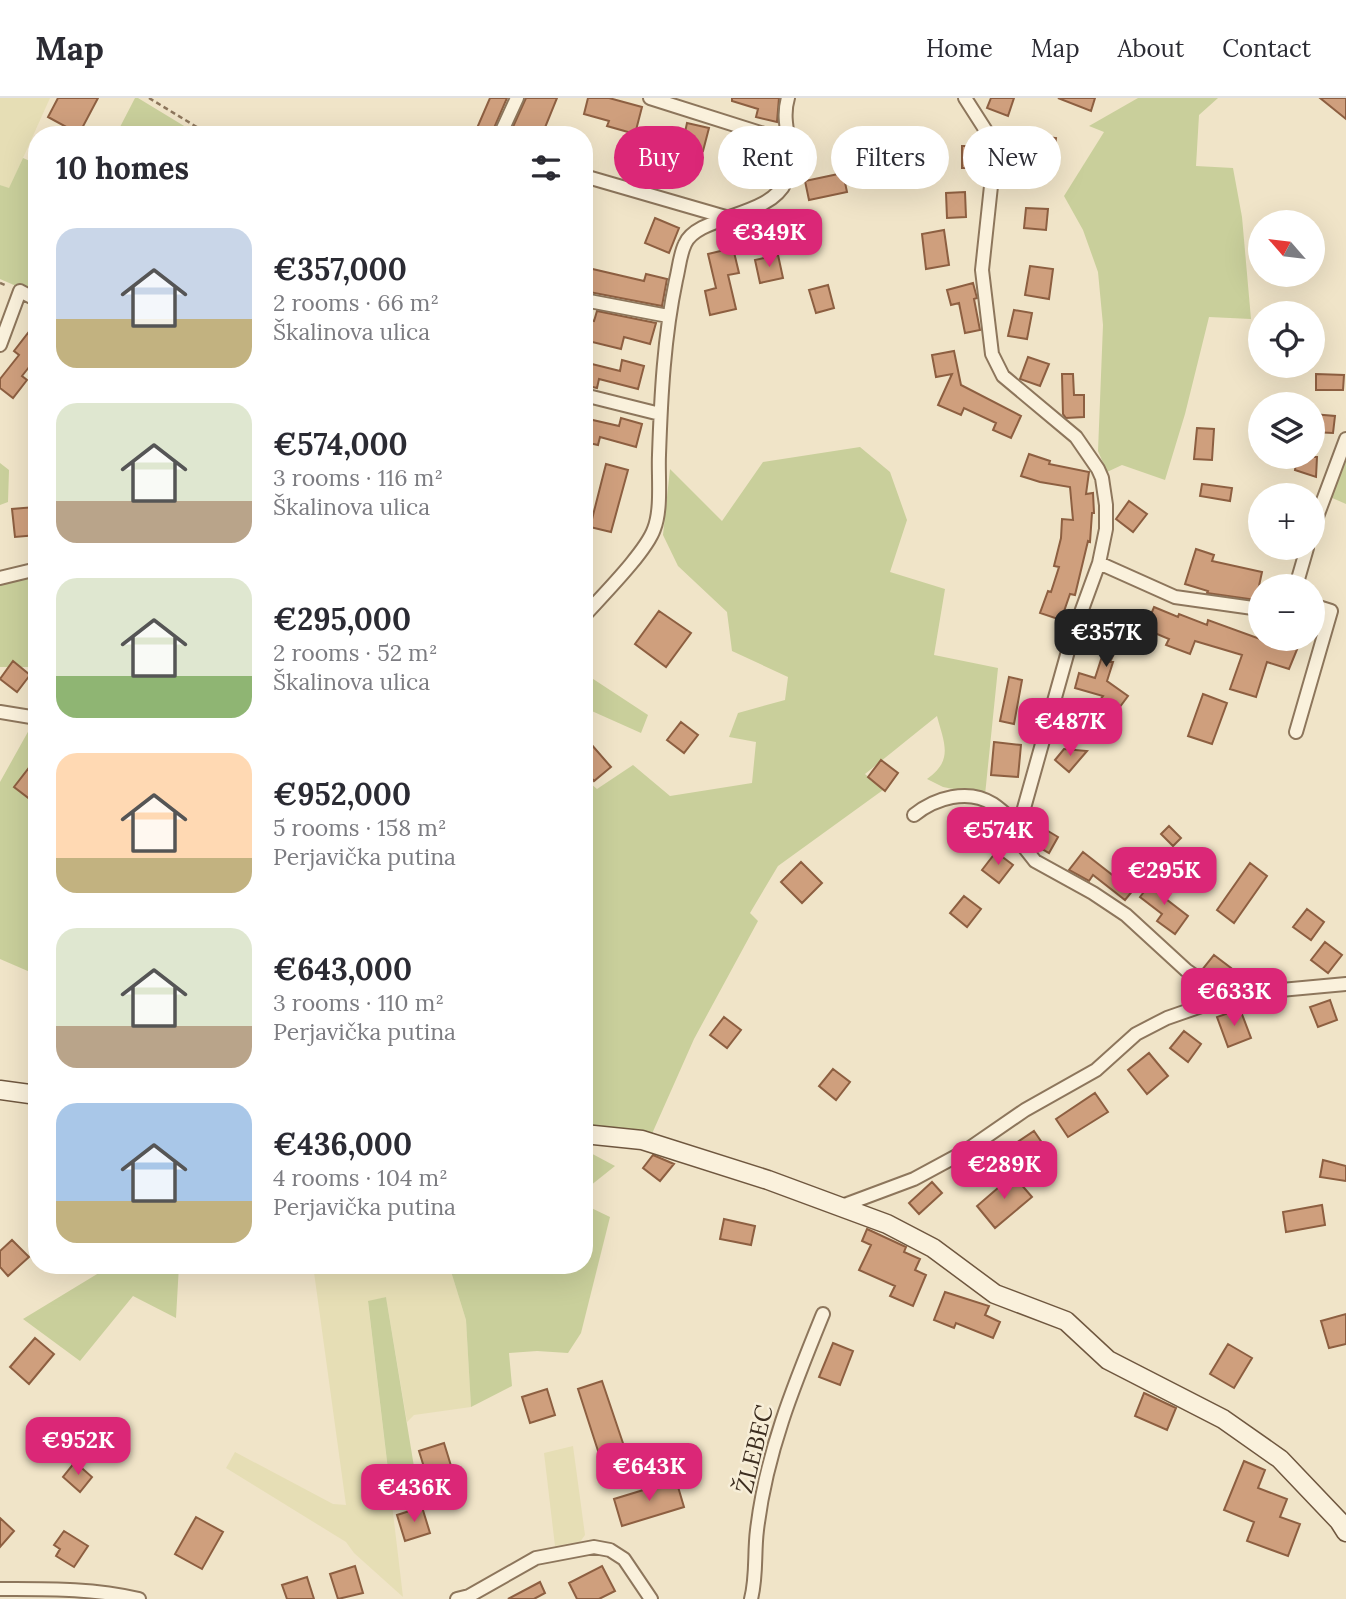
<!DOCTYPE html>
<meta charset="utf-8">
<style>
body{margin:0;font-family:Lora,serif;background:#f7f7f7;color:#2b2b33;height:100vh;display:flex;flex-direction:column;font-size:26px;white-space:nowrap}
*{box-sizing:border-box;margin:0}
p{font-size:23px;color:#7c7c81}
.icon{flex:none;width:38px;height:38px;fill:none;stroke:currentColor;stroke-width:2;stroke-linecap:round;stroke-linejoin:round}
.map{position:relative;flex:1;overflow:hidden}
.side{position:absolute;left:28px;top:28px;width:565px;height:1148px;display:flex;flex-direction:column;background:#fff;border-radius:28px;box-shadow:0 7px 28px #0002}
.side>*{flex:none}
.guide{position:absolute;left:614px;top:28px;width:626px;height:63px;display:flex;gap:14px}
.needle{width:46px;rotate:298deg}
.buttons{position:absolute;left:1248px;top:112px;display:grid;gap:14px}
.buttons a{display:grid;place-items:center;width:77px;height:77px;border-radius:50%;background:#fff;box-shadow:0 7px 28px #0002;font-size:35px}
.price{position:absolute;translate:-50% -60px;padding:0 16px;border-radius:14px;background:#db2777;color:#fff;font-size:23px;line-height:46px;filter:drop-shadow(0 2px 4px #0008)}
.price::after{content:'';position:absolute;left:50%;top:42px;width:21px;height:16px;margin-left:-10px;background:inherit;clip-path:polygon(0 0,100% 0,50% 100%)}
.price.active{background:#222;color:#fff}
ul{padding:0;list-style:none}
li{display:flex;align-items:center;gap:21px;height:175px;padding:0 28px}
li span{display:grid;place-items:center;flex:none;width:196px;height:140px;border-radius:21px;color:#555}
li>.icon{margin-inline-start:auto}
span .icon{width:84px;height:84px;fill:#fffc;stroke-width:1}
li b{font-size:30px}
h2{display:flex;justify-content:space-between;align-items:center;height:84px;padding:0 28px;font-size:30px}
.pill{padding:0 24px;border-radius:32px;background:#fff;box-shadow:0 7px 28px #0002;font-size:24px;line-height:63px}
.pill.active{background:#db2777;color:#fff}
header{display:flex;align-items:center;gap:42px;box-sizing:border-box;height:98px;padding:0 35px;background:#fff;border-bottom:2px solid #e1e1e2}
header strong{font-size:33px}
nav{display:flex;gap:38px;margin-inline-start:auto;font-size:24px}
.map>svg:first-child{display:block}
.farmland{fill:#e6deb5}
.green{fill:#c9cf9b}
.building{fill:#cf9f7d;stroke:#8d5f41;stroke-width:2}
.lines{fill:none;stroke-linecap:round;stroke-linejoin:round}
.street-casing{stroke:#8d765c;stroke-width:16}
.secondary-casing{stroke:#6f573f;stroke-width:21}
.path{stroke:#8d765c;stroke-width:2.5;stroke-dasharray:5 3.5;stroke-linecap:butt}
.street{stroke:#faf1dc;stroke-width:12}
.secondary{stroke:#faf1dc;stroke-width:18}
.labels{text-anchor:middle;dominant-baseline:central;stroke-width:5;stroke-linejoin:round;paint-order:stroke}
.street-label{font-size:24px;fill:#3d2e20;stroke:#f7eed8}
</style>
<header>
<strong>Map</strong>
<nav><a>Home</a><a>Map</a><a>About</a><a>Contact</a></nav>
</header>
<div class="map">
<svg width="1346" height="1501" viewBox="0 0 1346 1501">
<rect width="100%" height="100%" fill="#f0e4c8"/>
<!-- farmland -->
<path class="farmland" d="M0,0H50L9,91L0,87Z
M313,1167H362L363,1172L416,1167H449L466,1222L471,1309L414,1317L407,1324L386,1199L368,1204L403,1499L354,1455L346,1444L226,1370L235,1354L333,1406L346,1407Z
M573,1348L585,1437L580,1444L555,1448L544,1355Z"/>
<!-- green -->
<path class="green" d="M135,0H138L199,37H134L120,29Z
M1138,0H1218L1199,17L1196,68L1233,70L1242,119L1251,221L1209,219L1185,316L1165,382L1122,367L1107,374L1098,353L1103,227L1098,174L1083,132L1064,98L1104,34L1089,28Z
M23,60L37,66V197L0,181V87L9,90Z
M860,349L890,374L907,422L890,474L945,491L934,557L998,570L985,697L943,689L927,681C954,662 944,645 937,618L865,676L883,692L778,768L750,815L758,823L694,941L647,1047L631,1032L585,1026L584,680L597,691L633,667L670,698L752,685L756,644L729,639L738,615L785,602L788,579L732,553L727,514L678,468L663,437L670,371L722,423L763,364Z
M1346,354V406L1330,399Z
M0,365L9,372L8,404L0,407Z
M37,471V569H0V473Z
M584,575L648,617L641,635L585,610Z
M34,623L37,624V877L0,861V684Z
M585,1052L615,1068L585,1092H584Z
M585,1107L610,1119L581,1235L568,1255L537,1253L509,1255L512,1288L471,1309L466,1222L449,1167H584Z
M112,1167H179L176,1220L133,1198L80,1263L23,1221Z
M386,1199L419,1399L391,1397L368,1203Z"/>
<!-- building -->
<path class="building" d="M58,0H98L79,36L48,19Z
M490,0H507L491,37H474Z
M526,0H557L542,37H525L512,31Z
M588,0H609L642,9L635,36L607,28L609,23L584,16Z
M732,0H779L777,24L756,19L758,11L732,3Z
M991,0H1014L1008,18L987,10Z
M1058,0H1095L1091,13Z
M1320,0H1346V21Z
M687,25L709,30L703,53L682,48Z
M1017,35L1056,40L1053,62L1014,58Z
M962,48H976L977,70H962Z
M756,64L773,68L768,88L751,84Z
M843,75L847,94L809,102L805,83Z
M965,94L966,119L947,120L946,95Z
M1026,110L1048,111L1046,132L1024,130Z
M655,120L679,130L669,155L645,145Z
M944,132L949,167L926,171L922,136Z
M733,150L739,175L728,177L736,211L710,217L705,193L716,190L708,156Z
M778,157L783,180L760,185L755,162Z
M1030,168L1053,171L1049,201L1025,197Z
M584,169L644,183L646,176L667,181L662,208L584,193Z
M973,185L977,200L974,201L980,232L965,235L959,205L951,207L947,192Z
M828,187L834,210L816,215L809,192Z
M1014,212L1032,215L1027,241L1008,238Z
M597,213L656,225L650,246L624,239L621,251L584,242V221L594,223Z
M28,235L37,242V259L22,278L27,282L13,300L0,290V281L19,257L14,253Z
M954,253L961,287L1021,318L1011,340L993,332L996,325L964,310L961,317L938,307L952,276L936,279L932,257Z
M1028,259L1049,266L1040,288L1020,281Z
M622,262L644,268L638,291L599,281L597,290L584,287V264L620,273Z
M1062,276H1073L1074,297H1084V319L1066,320L1063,316Z
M1316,276L1344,277L1343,292H1316Z
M1312,316L1335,318L1333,335L1312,334Z
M584,320L619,328L621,320L642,326L636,349L600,339L598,347L584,344Z
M1197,330L1214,331L1212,362L1194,361Z
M1029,356L1050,363L1049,366L1089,374L1086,396L1093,395L1094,415H1092L1090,444L1088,443L1075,497L1070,496L1061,522L1040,515L1048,493L1051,494L1059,469L1054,468L1061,440L1062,421L1073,422L1070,389L1040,384L1021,378Z
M1297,359H1317L1316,379L1295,372Z
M606,366L628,372L611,434L590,429Z
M1202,386L1232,390L1230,403L1200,398Z
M1129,403L1147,416L1133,434L1116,421Z
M35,409L37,437L15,439L12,411Z
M1196,451L1214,457L1212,463L1262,474L1256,502L1207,495L1208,493L1185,486Z
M1154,509L1178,519L1179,516L1207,527L1208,522L1260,541H1275L1298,549L1289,571L1267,564L1256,599L1230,591L1242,557L1195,543L1190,556L1166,547L1169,541L1145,531Z
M659,513L691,535L666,569L635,546Z
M1107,518L1128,527L1110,564H1113L1107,583L1128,598L1113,618L1097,606L1103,598L1075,590L1079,575L1095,580L1107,543L1097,539Z
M13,563L30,577L17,594L0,581Z
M1009,579L1022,582L1014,626L1000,623Z
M1203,596L1227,605L1212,646L1188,638Z
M681,624L698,637L684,655L667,642Z
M584,638L611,669L594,683L584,672Z
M994,644L1021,647L1018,679L991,677Z
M1064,651L1087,653L1069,674L1055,662Z
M881,662L898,675L885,693L868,679Z
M28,671L37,678V694L31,702L14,689Z
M987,713L1004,726L991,744L974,730Z
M1038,727L1058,739L1049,755L1032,745L1031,740Z
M1169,728L1181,740L1173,748L1161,736Z
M996,754L1013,767L999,785L982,772Z
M1083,754L1115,779L1121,771L1139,785L1125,802L1093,777L1089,783L1069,772Z
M801,764L822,785L802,805L781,784Z
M1250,765L1267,778L1234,825L1217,812Z
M1154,781L1171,795L1166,801L1188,818L1175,836L1157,823L1162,816L1140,799Z
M964,798L981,811L967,829L950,815Z
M1307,811L1324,824L1311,842L1293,829Z
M1325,844L1342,857L1328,875L1311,862Z
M1214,857L1231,870L1222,882L1202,872Z
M1330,902L1337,922L1318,929L1310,909Z
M1240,911L1251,940L1228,949L1217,919Z
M724,919L741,932L727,950L710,937Z
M1184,933L1201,946L1188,964L1170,950Z
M1149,955L1168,978L1147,996L1128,972Z
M833,971L850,984L836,1002L819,988Z
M1095,995L1108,1014L1068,1039L1056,1021Z
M1034,1033L1047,1052L1007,1078L995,1059Z
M653,1057L674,1066L660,1083L643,1070Z
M1323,1062L1346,1068V1083L1320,1079Z
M1013,1077L1032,1099L995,1130L977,1108Z
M932,1084L942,1095L919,1116L909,1105Z
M1322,1107L1325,1127L1286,1134L1283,1114Z
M724,1121L755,1128L751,1147L720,1141Z
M867,1131L906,1149L904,1154L920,1161L915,1172L926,1177L913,1208L890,1198L895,1188L859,1172L871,1147L862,1143Z
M12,1142L29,1159L8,1178L0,1169V1153Z
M945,1194L989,1208L985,1217L1000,1224L993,1240L956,1225L954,1230L934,1222Z
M1346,1216V1246L1329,1250L1321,1223Z
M35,1240L54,1256L29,1286L10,1269Z
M833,1245L853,1253L840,1287L819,1279Z
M1228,1246L1252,1260L1234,1290L1210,1276Z
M602,1283L626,1354L601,1362L578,1291Z
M547,1291L555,1317L530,1325L522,1299Z
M1144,1295L1176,1310L1167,1332L1135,1318Z
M444,1345L452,1371L427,1379L419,1353Z
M1244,1363L1265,1372L1258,1390L1287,1401L1280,1419L1300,1426L1288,1458L1247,1443L1254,1424L1224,1412Z
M75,1364L92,1379L80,1394L63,1379Z
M676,1382L684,1409L622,1428L614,1401Z
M422,1409L430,1435L405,1443L397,1417Z
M196,1419L223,1434L202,1471L175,1456Z
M0,1420L14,1433L0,1449Z
M64,1433L88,1448L74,1469L56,1458L60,1451L54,1447Z
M355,1468L363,1495L338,1501L330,1476Z
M602,1468L615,1493L599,1501H577L569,1485Z
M307,1479L314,1501H287L282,1487Z
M540,1484L545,1495L534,1501H508Z"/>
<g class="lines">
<defs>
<path id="street" d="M650,0L789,44
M965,0L990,39L994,60L982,172L992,256L1003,278L1076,339L1098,371L1102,380L1106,407V431L1099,465L1072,539L1019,728L1024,749L1035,763L1093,795L1126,817L1186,872L1206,886L1236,896
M500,37L517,0
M584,78L729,120
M584,202L668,218
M0,247L20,193L37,202
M584,297L660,316
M1312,432L1346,341
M1099,465L1175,499L1260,511
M0,480L37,471
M1296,488L1307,450
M584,518C602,498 646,454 654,431C662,411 658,378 659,357C661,298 664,239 676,182C679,170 680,156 685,146C697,117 770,120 786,83C799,55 779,29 788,0
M0,614L37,620
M1296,634L1331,513L1312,507
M914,717C935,700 968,690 993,706C1002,712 1011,721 1019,728
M839,1109L914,1081L964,1054L1025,1012L1096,972L1136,936L1167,920L1236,896L1346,886
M0,1491C47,1491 92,1490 139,1501
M457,1501L469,1498L536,1460L594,1449L610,1452L624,1461L651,1501
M751,1501C757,1478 754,1455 757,1432C766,1355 794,1287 823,1216"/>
<path id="secondary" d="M0,992L37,997
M584,1036L642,1042L768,1082L887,1126L933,1150L995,1196L1066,1223L1108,1262L1223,1321L1280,1361L1339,1423L1346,1434"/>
</defs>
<!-- street casing -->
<use href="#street" class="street-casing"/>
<!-- secondary casing -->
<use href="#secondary" class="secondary-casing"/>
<!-- path -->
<path class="path" d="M149,0L210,37
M0,185L7,188"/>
<!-- street -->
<use href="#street" class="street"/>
<!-- secondary -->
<use href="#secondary" class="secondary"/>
</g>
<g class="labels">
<!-- street labels -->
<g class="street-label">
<text transform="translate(754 1351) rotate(-76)">ŽLEBEC</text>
</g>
</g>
</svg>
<div class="buttons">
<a><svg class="needle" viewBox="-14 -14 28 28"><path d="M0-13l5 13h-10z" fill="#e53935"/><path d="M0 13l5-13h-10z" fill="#7c7c81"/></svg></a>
<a><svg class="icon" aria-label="locate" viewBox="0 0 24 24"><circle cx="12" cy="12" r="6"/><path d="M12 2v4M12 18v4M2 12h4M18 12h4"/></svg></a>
<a><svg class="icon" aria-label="layers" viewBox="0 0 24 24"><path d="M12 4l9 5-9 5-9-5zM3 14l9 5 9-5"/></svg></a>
<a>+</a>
<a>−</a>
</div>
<b class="price" style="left:769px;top:171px">€349K</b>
<b class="price active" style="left:1106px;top:571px">€357K</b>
<b class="price" style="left:1070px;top:660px">€487K</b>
<b class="price" style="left:998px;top:769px">€574K</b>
<b class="price" style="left:1164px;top:809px">€295K</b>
<b class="price" style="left:1234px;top:930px">€633K</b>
<b class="price" style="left:1004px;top:1103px">€289K</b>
<b class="price" style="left:78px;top:1379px">€952K</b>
<b class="price" style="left:649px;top:1405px">€643K</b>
<b class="price" style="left:414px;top:1426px">€436K</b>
<div class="guide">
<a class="pill active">Buy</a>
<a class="pill">Rent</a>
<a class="pill">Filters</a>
<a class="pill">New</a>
</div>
<section class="side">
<h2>10 homes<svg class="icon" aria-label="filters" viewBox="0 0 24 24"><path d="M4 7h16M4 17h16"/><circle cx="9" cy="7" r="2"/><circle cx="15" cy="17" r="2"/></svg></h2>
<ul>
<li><span style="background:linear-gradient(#c9d6e8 65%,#c2b280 0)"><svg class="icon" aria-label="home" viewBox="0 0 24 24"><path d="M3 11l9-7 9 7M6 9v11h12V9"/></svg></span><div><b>€357,000</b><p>2 rooms · 66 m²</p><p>Škalinova ulica</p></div></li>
<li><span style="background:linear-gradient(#dfe7d0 70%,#b9a48a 0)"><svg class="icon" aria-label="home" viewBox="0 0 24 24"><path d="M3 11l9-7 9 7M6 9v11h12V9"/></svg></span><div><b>€574,000</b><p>3 rooms · 116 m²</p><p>Škalinova ulica</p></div></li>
<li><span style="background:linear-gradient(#dfe7d0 70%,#8fb573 0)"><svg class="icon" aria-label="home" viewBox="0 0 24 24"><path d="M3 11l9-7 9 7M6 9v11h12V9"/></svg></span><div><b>€295,000</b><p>2 rooms · 52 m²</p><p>Škalinova ulica</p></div></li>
<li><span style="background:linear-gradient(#ffd9b3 75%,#c2b280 0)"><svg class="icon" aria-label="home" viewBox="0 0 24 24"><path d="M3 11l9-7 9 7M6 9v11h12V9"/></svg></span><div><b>€952,000</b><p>5 rooms · 158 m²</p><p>Perjavička putina</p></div></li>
<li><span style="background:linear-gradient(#dfe7d0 70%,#b9a48a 0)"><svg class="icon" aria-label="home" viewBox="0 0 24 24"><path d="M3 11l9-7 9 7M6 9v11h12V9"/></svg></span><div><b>€643,000</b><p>3 rooms · 110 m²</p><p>Perjavička putina</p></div></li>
<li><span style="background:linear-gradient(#a9c7e8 70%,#c2b280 0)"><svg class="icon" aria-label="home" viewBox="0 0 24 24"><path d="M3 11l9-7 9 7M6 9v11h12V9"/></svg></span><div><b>€436,000</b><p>4 rooms · 104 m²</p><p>Perjavička putina</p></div></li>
</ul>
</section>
</div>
